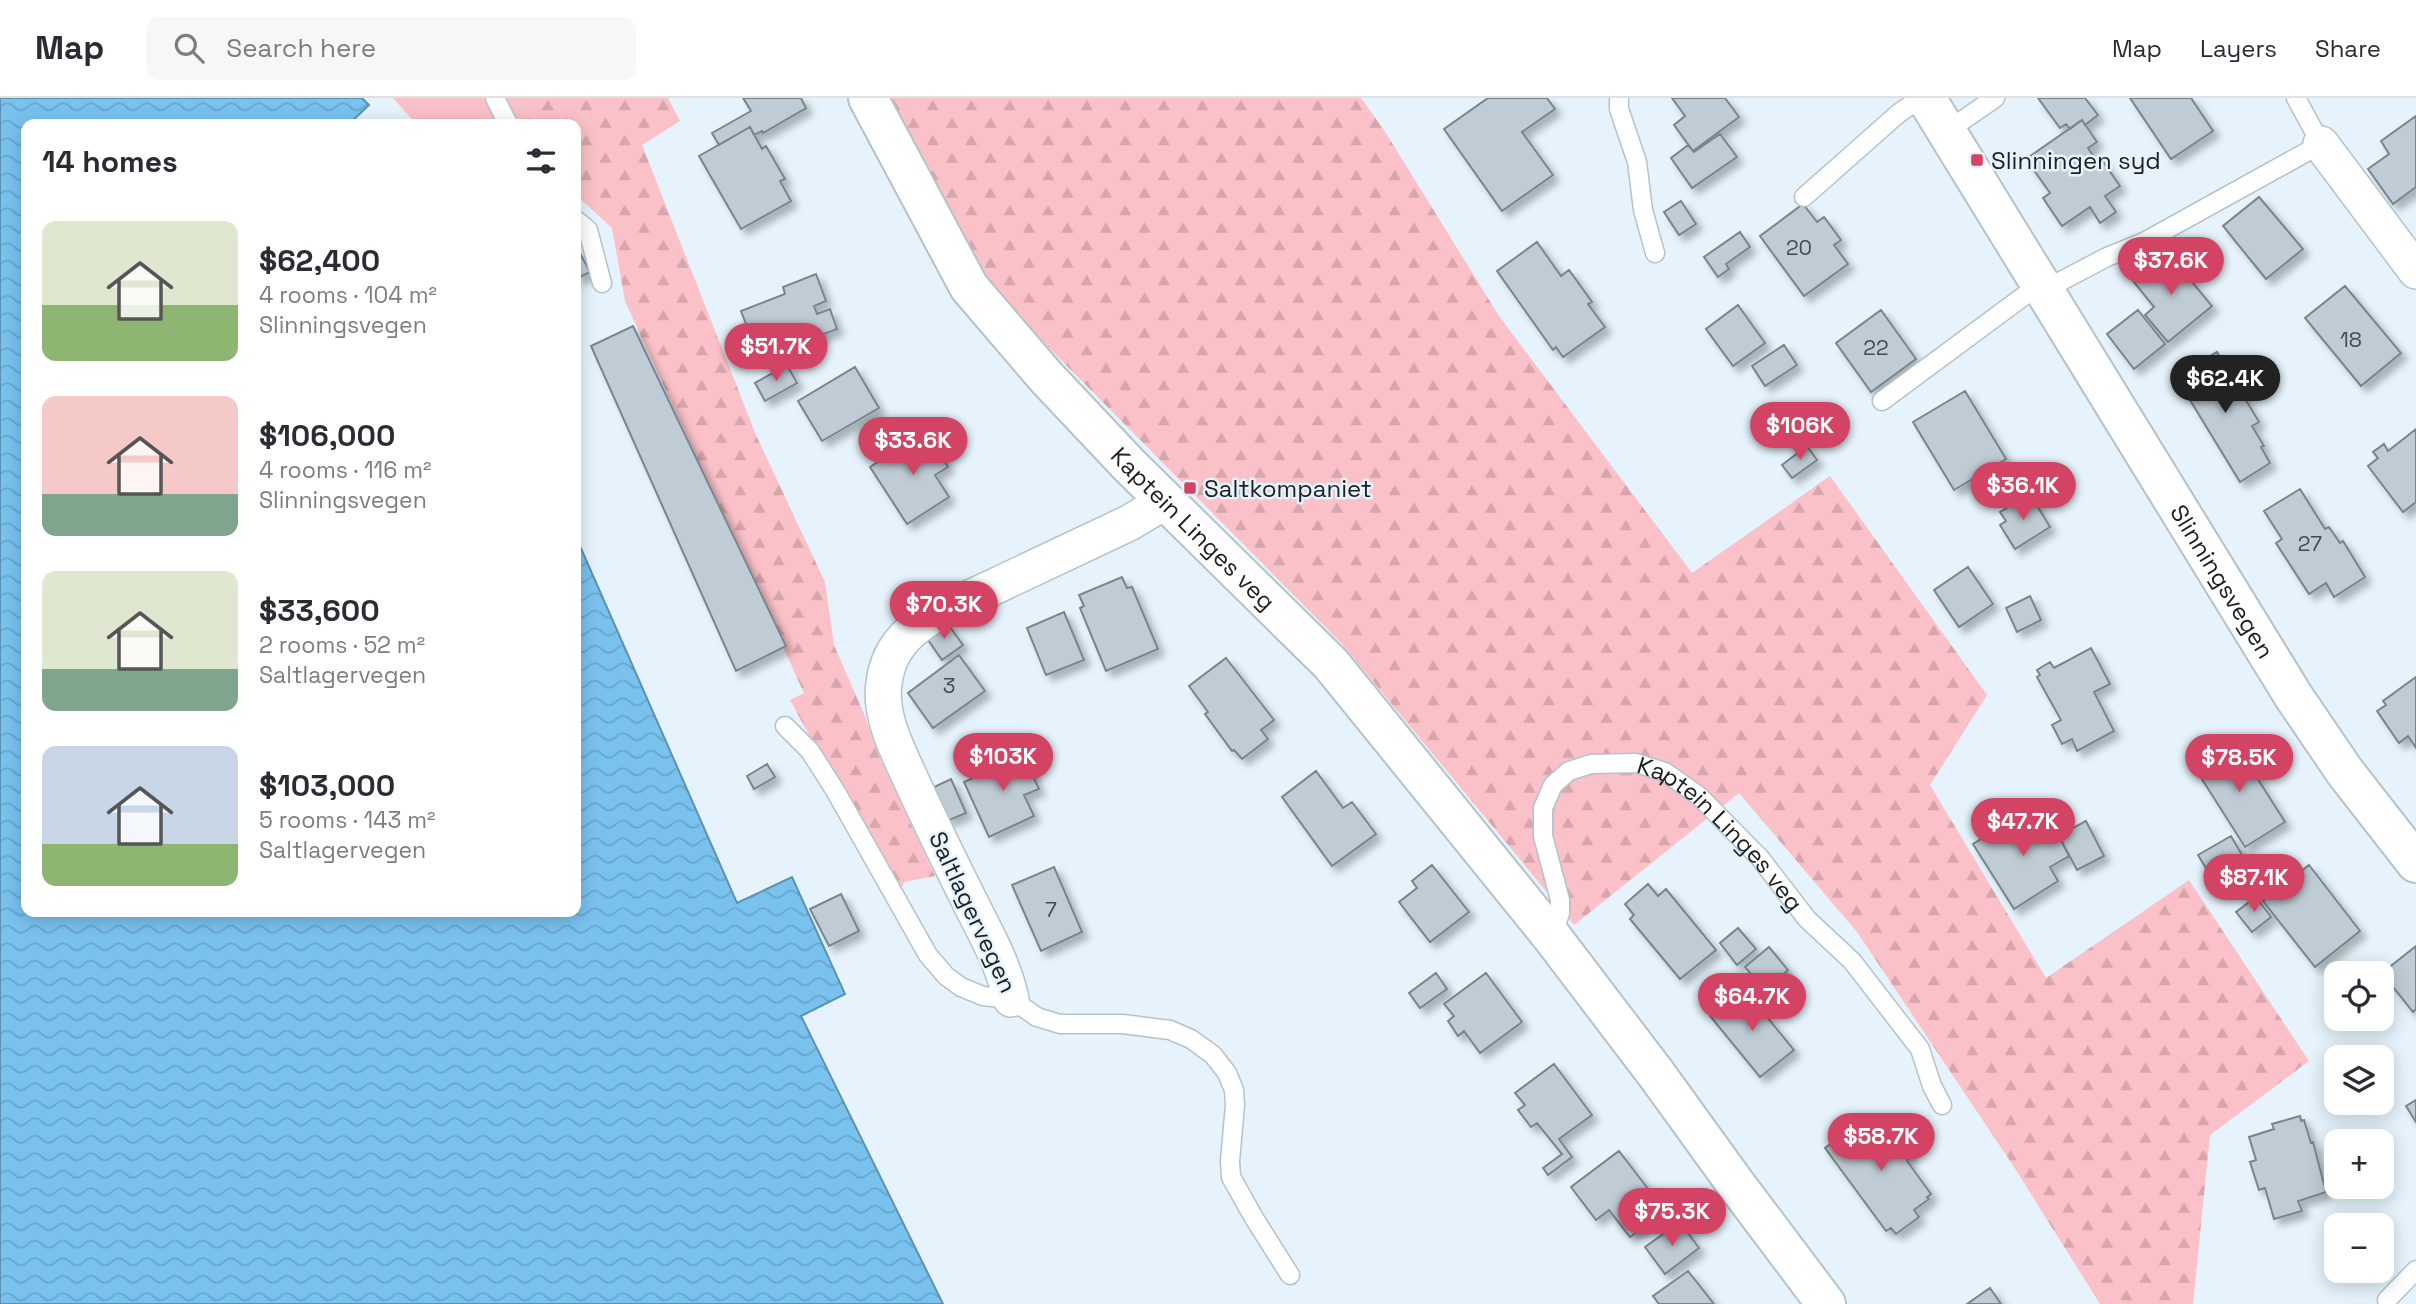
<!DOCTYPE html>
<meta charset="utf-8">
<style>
body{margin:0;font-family:"Space Grotesk",sans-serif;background:#f7f7f7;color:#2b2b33;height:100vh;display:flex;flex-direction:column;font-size:26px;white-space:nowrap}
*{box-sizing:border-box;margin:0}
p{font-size:23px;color:#7c7c81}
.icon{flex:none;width:38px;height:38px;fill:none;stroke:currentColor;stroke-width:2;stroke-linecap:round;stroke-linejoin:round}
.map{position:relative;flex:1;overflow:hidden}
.side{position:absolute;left:21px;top:21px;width:560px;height:798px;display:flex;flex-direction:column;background:#fff;border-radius:14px;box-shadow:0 4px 18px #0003}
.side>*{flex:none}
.controls{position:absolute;left:2324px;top:863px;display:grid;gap:14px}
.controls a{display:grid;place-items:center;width:70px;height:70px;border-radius:14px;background:#fff;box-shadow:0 4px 18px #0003;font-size:35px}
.price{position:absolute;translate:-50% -60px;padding:0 16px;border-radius:24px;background:#d34464;color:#fff;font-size:23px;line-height:46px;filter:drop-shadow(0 2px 4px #0008)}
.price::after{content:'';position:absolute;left:50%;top:42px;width:21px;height:16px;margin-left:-10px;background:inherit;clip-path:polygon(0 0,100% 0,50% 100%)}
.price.on{background:#222;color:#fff}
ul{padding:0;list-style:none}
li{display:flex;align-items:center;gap:21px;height:175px;padding:0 21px}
li span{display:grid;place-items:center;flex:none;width:196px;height:140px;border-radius:14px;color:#555}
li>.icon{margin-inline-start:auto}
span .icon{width:84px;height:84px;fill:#fffc;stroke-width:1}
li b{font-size:30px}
h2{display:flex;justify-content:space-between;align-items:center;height:84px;padding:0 21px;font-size:30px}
header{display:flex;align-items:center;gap:42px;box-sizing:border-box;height:98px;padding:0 35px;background:#fff;border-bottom:2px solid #e1e1e2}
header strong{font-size:33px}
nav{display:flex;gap:38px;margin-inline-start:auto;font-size:24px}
.search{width:490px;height:63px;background:#f7f7f7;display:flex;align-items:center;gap:18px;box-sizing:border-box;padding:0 24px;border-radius:14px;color:#7c7c81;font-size:26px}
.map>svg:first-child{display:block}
.grass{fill:#fbc1c8}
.forest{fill:url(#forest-firs)}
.water{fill:url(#water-waves);stroke:#5d91b1;stroke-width:2}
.building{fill:#c0ccd5;stroke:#79858c;stroke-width:2;filter:url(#shadow)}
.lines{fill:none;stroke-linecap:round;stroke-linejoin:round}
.lane-casing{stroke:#b5c2ca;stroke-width:21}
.street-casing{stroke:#b5c2ca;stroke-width:38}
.secondary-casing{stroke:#b5c2ca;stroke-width:42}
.lane{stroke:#fff;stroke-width:18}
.street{stroke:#fff;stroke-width:35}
.secondary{stroke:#fff;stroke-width:38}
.poi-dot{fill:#d34464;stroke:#e6f3fc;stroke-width:2.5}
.labels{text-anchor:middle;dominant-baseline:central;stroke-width:5;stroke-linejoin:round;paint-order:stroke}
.number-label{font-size:21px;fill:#444a4f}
.poi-label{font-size:24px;fill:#1b1f22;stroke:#e6f3fc;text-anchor:start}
.street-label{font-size:24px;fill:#1b1f22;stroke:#e6f3fc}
</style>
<header>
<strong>Map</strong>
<div class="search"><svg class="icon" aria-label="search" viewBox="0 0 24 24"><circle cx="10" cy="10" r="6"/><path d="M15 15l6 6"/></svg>Search here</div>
<nav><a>Map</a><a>Layers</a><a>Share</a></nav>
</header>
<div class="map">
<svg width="2416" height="1206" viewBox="0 0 2416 1206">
<defs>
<pattern id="forest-firs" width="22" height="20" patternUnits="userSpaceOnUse" patternTransform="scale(1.75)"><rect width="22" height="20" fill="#fbc1c8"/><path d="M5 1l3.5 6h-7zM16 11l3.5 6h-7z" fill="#d7a5ac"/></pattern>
<pattern id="water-waves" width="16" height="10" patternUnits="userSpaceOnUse" patternTransform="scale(1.75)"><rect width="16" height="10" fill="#79c2ee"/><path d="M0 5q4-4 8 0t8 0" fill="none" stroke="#68a6cc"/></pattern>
<filter id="shadow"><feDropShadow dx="6" dy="6" stdDeviation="3.5" flood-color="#0004"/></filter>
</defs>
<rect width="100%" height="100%" fill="#e6f3fc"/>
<!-- grass -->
<path class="grass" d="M393,0H517L531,26H416Z"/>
<!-- forest -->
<path class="forest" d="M517,0H668L680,23L642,47L756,337L825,484L834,547L864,616L879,658L935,778L904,784L898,800L790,602L804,595L625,203L612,130L576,97V26H531Z
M891,0H1361L1384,32L1499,218L1692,475L1830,378L1987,597L1930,687L2046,880L2189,782L2309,963L2210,1037L2193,1206H2100L2014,1069L1857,834L1739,695L1574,827L1342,546L1062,263L984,181Z"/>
<!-- water -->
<path class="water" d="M0,0H362L369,7L349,26H26V814H576V439L737,805L792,779L845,896L801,918L943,1206H0Z"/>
<!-- building -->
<path class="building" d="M743,0H801L806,10L763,35L762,33L754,37L750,29L719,47L712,35L751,13Z
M1488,0H1547L1555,11L1522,34L1553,77L1502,113L1444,31Z
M1672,0H1725L1739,19L1693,53L1674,27L1685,18Z
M2038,0H2085L2098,17L2085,27L2082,22L2070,31L2066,26L2060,30Z
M2130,0H2191L2213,33L2171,61Z
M2416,18V89L2393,106L2368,71L2389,56L2381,43Z
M2082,22L2097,44L2088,50L2098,65L2102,62L2120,88L2105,98L2116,114L2100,125L2090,109L2062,128L2043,100L2050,95L2026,61Z
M750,29L762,51L766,48L785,81L780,83L791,103L741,131L699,58Z
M1720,36L1737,59L1692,90L1671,60L1688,47L1694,54Z
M2259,99L2303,151L2266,181L2223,128Z
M1681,103L1696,126L1679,137L1664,114Z
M1803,106L1817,124L1824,119L1841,142L1834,147L1848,166L1804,198L1760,138Z
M1740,134L1750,149L1726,166L1729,171L1718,179L1704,159Z
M1537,144L1561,178L1569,172L1592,204L1588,206L1605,229L1563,259L1556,249L1553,252L1497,173Z
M576,148L590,174L576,181Z
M2168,155L2212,208L2168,244L2145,217L2154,209L2133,183Z
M816,176L826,203L814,208L817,216L830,211L837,231L781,252L773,233L752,241L741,213L785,196L783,189Z
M2345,188L2401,255L2361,288L2305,220Z
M1738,207L1765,245L1733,268L1706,231Z
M1881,212L1916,261L1871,294L1836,245Z
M2138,212L2165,246L2134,271L2107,236Z
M633,228L786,548L736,573L591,248Z
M1784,247L1797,267L1765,288L1752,268Z
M2217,254L2259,324L2252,328L2264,348L2261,349L2270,365L2240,384L2176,279Z
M787,267L797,285L765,303L755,285Z
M855,269L879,310L822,343L798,303Z
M1965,293L2006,361L1954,392L1913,324Z
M2416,331V404L2403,414L2368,368L2378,360L2373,354L2384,346L2388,353Z
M926,333L948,369L935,377L949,399L907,426L870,369Z
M1807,348L1817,362L1792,380L1782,367Z
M2300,391L2325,431L2329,429L2340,445L2343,443L2365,479L2334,499L2326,485L2309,496L2276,445L2282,441L2264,413Z
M2030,396L2050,429L2015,451L2000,427L2006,423L2000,414Z
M1968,469L1993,506L1959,529L1934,492Z
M1122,479L1127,490L1132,489L1158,551L1106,573L1080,510L1084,508L1079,497Z
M2030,498L2041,522L2017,534L2006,510Z
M1064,514L1084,562L1046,577L1027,530Z
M947,525L963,547L942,562L926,539Z
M2091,550L2110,586L2094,594L2114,633L2077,653L2072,641L2062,646L2052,627L2061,622L2037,579L2040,577L2037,572L2050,564L2054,570Z
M959,557L985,593L933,630L908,595Z
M1226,560L1274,622L1261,632L1268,641L1242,661L1234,652L1232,653L1205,616L1208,614L1189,588Z
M2416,579V650L2408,638L2399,645L2377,613L2386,607L2383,603Z
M2233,642L2285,724L2245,749L2193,667Z
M1019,648L1039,691L1024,697L1034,718L989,739L964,684L998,669L994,660Z
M767,666L775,679L754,691L747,678Z
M1316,673L1343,710L1352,704L1376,736L1332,768L1282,699Z
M951,681L966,715L947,723L932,690Z
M2048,717L2069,758L2050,769L2058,783L2014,811L1973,746L2017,718L2026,731Z
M2086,723L2104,758L2077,772L2059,738Z
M2231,738L2250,771L2218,790L2198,757Z
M1432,767L1469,814L1430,844L1399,804L1417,790L1412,783Z
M2309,767L2360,833L2315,869L2263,803Z
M1054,769L1082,834L1041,853L1012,787Z
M1648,786L1658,798L1666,791L1716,852L1680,881L1630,821L1634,817L1625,806Z
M841,796L859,833L829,848L810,811Z
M2256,799L2271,819L2252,834L2236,814Z
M1738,830L1756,851L1737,867L1720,845Z
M2416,848V911L2413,914L2382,875Z
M1769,849L1788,872L1764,892L1745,869Z
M1436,875L1447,891L1420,910L1409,895Z
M1486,875L1522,924L1480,955L1464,933L1458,938L1448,923L1454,918L1444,906Z
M1744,891L1794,952L1760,979L1710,918Z
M1554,966L1592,1017L1559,1041L1572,1059L1548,1077L1543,1070L1562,1056L1537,1025L1531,1029L1518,1012L1525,1007L1515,995Z
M2416,1002V1024L2406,1008Z
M1868,1018L1870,1021L1874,1018L1884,1032L1894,1030L1911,1054L1907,1063L1931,1096L1927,1099L1929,1101L1914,1112L1919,1119L1896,1136L1891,1130L1886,1133L1825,1050Z
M2300,1018L2301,1023L2304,1022L2311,1045L2313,1044L2326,1094L2298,1103L2302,1113L2274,1121L2265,1090L2259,1092L2250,1064L2256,1062L2249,1039L2274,1031L2272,1026Z
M1619,1053L1665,1113L1630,1139L1609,1112L1596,1122L1571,1089Z
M1680,1124L1699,1150L1665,1176L1645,1149Z
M1688,1173L1714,1206H1659L1653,1198Z
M1990,1190L2001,1206H1967Z"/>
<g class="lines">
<defs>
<g id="lane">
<path d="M495,0L508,26"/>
<path d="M1619,0V11L1637,64L1643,112L1655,155"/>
<path d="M1947,33L1995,0"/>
<path d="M1804,99L1899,15L1921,0"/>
<path d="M576,122L588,132L602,185"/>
<path d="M1882,303L2028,195L2046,191L2107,159L2144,144L2321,46L2296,0"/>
<path d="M785,628L810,653L836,694L928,857L946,878L961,889L983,898L1011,901L1037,919L1060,926H1123L1170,932L1191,941L1213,957L1227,975L1234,992L1235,1007L1230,1063L1231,1079L1254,1120L1290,1177"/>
<path id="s1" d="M1552,839L1560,815V802L1543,738V710L1553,687L1569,673L1591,666L1636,665L1665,674L1699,698L1760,760L1807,821L1852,863L1920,951L1932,988L1942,1007"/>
<path d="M2387,1202L2416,1172"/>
</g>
<path id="street" d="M2321,46L2416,173
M1011,901C1003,864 984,833 967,798C948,760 929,721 911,682C898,653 879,618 884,585C888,553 905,535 932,518L1129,425L1166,403"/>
<g id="secondary">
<path id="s2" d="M868,0L969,189L1046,279L1129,367L1331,566L1552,839L1657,977L1735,1085L1826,1206"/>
<path id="s3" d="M1926,0L2294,599L2345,674L2416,765"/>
</g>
</defs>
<!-- lane casing -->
<use href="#lane" class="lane-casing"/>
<!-- street casing -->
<use href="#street" class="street-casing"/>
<!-- secondary casing -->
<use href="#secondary" class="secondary-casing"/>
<!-- lane -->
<use href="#lane" class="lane"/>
<!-- street -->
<use href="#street" class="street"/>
<!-- secondary -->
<use href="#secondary" class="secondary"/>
</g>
<!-- markers -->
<g class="poi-dot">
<rect x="1970" y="55" width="14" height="14" rx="3.5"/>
<rect x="1183" y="383" width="14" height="14" rx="3.5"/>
</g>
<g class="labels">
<!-- number labels -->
<g class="number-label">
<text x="1799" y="149">20</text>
<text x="2351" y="241">18</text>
<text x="1876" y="249">22</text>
<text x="2310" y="445">27</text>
<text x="949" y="587">3</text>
<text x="1051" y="811">7</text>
</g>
<!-- poi labels -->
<g class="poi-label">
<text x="1991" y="62">Slinningen syd</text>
<text x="1204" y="390">Saltkompaniet</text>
</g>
<!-- street labels -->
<g class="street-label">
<text stroke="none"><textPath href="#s2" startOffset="544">Kaptein Linges veg</textPath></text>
<text stroke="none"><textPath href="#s3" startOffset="567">Slinningsvegen</textPath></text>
<text stroke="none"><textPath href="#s1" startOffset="359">Kaptein Linges veg</textPath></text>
<text transform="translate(973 814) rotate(65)">Saltlagervegen</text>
</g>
</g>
</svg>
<div class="controls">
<a><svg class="icon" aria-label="locate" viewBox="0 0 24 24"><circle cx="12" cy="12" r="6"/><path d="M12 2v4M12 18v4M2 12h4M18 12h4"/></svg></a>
<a><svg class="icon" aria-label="layers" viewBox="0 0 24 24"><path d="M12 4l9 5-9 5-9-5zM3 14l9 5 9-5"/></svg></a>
<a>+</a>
<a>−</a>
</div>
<b class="price" style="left:2171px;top:199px">$37.6K</b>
<b class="price" style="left:776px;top:285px">$51.7K</b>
<b class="price on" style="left:2225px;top:317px">$62.4K</b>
<b class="price" style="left:1800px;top:364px">$106K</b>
<b class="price" style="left:913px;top:379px">$33.6K</b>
<b class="price" style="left:2023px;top:424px">$36.1K</b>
<b class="price" style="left:944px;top:543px">$70.3K</b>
<b class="price" style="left:1003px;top:695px">$103K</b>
<b class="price" style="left:2239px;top:696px">$78.5K</b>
<b class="price" style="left:2023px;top:760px">$47.7K</b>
<b class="price" style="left:2254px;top:816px">$87.1K</b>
<b class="price" style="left:1752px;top:935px">$64.7K</b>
<b class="price" style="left:1881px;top:1075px">$58.7K</b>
<b class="price" style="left:1672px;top:1150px">$75.3K</b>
<section class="side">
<h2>14 homes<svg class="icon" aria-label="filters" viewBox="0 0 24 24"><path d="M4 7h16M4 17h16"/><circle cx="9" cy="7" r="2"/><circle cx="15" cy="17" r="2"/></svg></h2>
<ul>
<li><span style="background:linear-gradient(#dfe7d0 60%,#8fb573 0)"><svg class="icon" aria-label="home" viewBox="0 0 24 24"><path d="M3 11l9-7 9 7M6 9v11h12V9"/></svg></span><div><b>$62,400</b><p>4 rooms · 104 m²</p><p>Slinningsvegen</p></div></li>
<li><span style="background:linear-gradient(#f6c9c9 70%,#7fa58c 0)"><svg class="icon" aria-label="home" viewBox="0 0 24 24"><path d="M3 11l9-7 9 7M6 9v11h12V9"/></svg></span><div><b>$106,000</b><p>4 rooms · 116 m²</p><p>Slinningsvegen</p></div></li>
<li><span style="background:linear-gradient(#dfe7d0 70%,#7fa58c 0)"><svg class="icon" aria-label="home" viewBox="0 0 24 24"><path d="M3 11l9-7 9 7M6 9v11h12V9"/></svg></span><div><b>$33,600</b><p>2 rooms · 52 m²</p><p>Saltlagervegen</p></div></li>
<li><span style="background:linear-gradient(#c9d6e8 70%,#8fb573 0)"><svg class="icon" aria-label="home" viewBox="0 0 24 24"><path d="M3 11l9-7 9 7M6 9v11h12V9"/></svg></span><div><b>$103,000</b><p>5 rooms · 143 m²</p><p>Saltlagervegen</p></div></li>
</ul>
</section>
</div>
